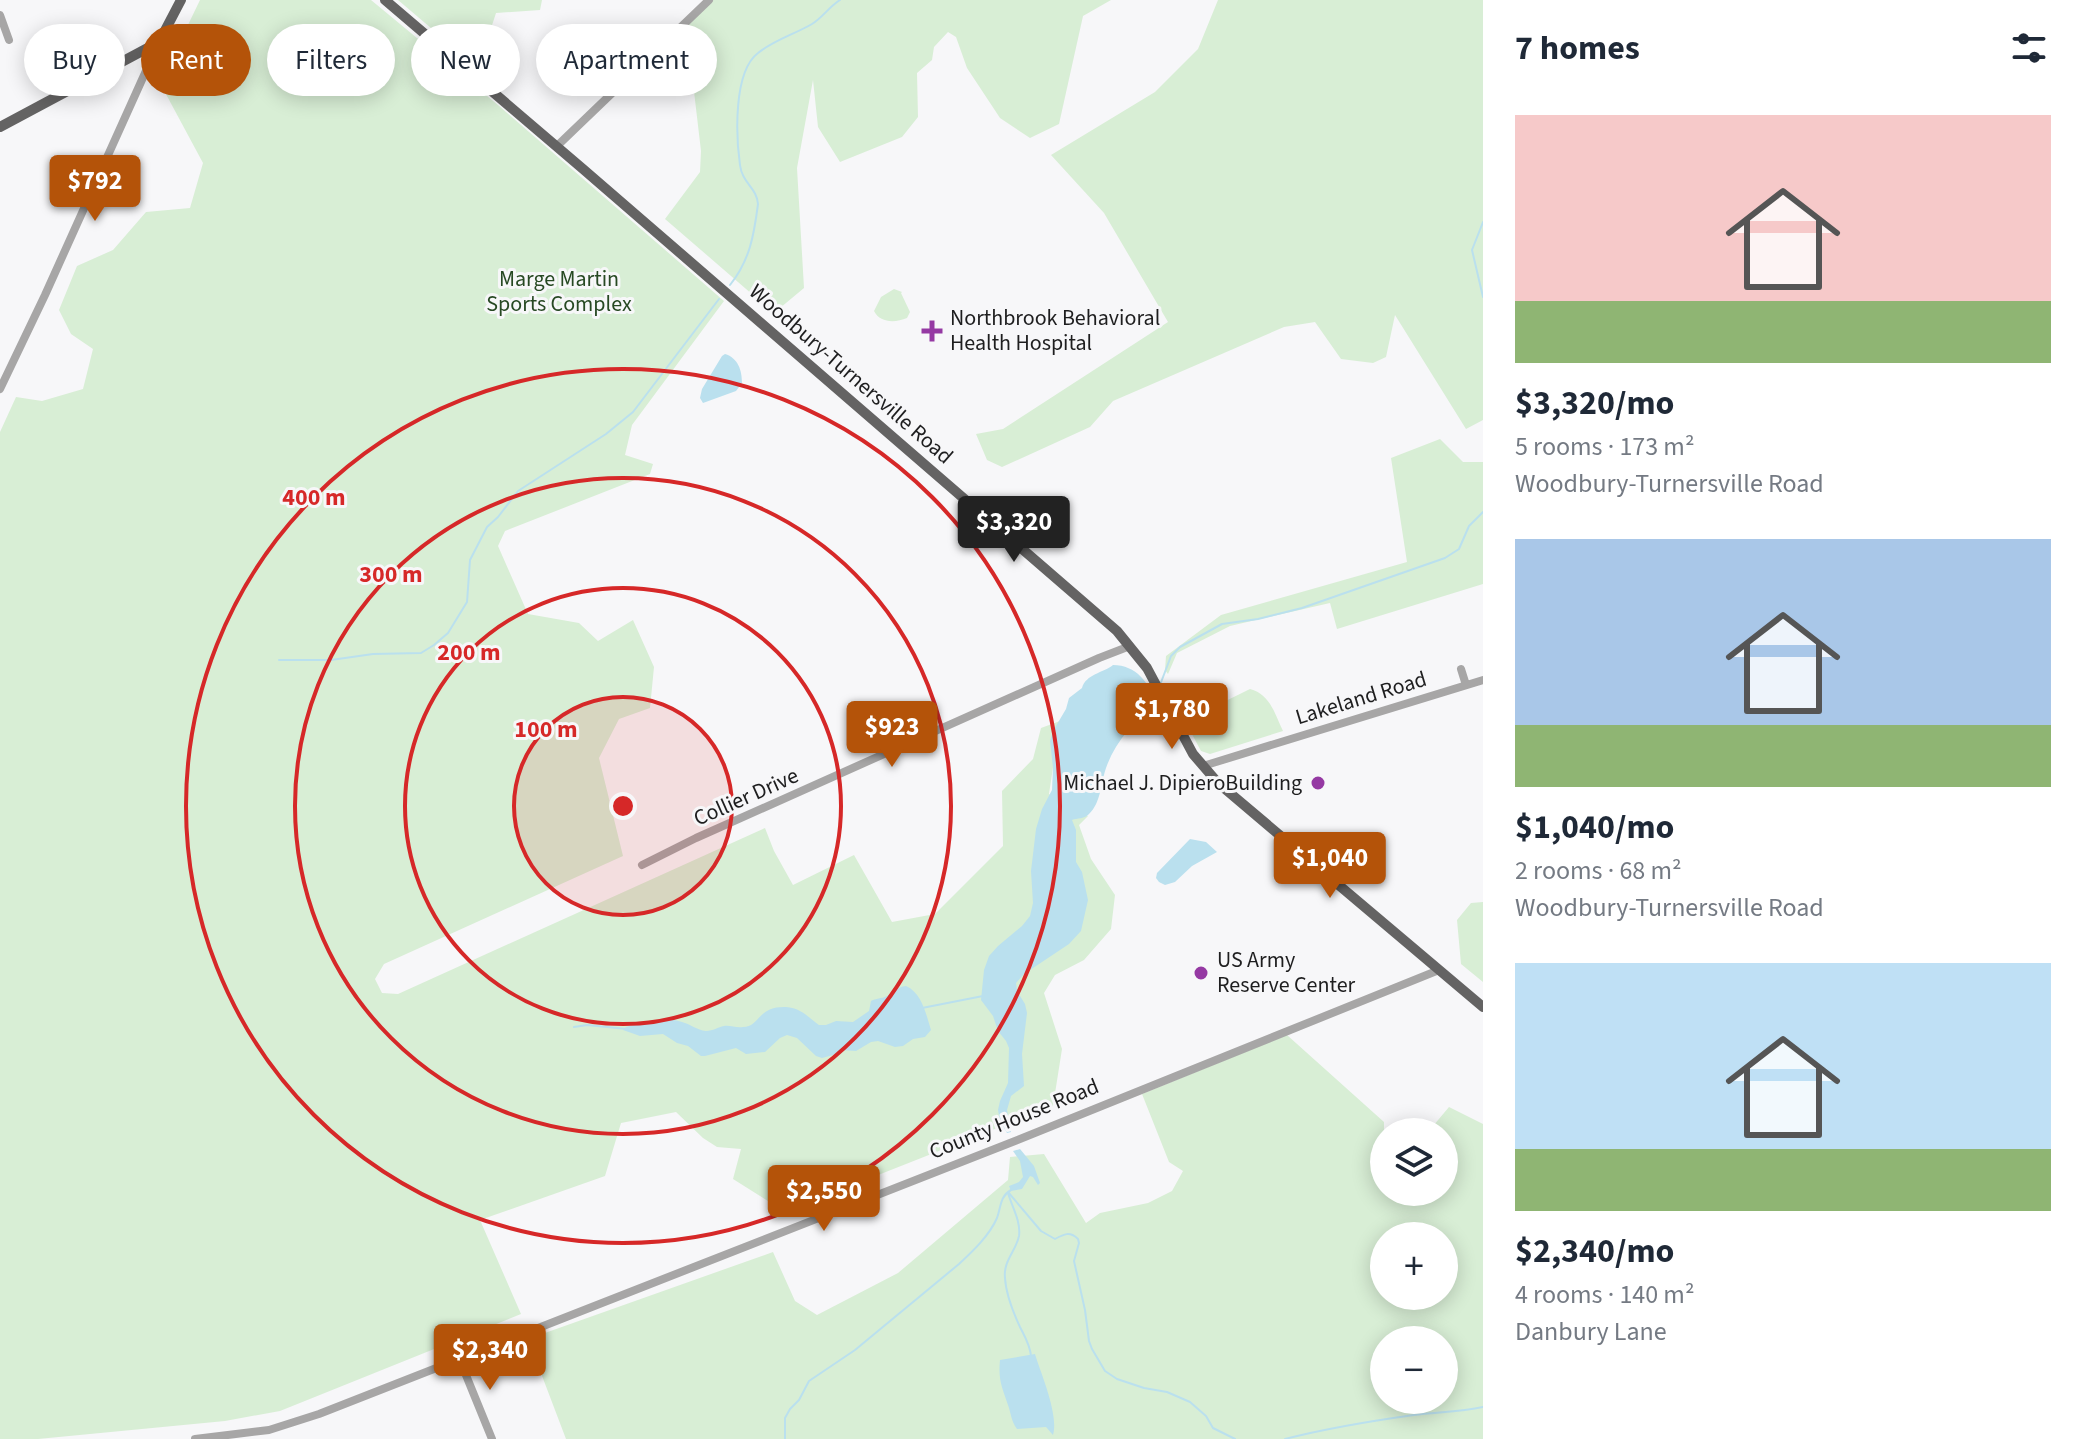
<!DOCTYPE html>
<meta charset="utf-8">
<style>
body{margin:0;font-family:"Source Sans 3",sans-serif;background:#f2f2f3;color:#1f2937;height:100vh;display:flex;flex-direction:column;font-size:30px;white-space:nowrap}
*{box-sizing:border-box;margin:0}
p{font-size:26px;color:#747a83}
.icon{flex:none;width:44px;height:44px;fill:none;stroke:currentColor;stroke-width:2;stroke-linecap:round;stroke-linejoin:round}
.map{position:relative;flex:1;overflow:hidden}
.sheet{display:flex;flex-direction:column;background:#fff;width:600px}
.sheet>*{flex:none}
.top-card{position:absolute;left:24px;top:24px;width:760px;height:72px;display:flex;gap:16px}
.buttons{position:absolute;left:1370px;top:1118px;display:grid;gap:16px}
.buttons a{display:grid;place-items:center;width:88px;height:88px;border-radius:50%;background:#fff;box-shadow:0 4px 20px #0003;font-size:40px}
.price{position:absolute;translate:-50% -68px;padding:0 18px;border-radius:8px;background:#b45309;color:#fff;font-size:26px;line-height:52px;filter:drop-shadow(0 2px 4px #0008)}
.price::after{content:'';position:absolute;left:50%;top:48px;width:24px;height:18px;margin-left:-12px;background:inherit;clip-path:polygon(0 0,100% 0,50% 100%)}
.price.active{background:#222;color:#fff}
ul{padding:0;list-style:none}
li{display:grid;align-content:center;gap:16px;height:424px;padding:0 32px}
li span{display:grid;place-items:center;height:248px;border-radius:0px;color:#555}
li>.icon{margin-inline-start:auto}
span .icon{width:144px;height:144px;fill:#fffc;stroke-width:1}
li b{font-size:34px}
h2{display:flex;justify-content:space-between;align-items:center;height:96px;padding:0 32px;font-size:34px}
.chip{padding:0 28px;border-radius:36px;background:#fff;box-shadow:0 4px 20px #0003;font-size:28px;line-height:72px}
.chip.active{background:#b45309;color:#fff}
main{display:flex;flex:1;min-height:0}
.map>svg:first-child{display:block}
.green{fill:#d8eed5;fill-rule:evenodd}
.water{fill:#bae0ee}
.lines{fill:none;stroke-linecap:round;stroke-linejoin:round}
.stream{stroke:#bae0ee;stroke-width:2}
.minor{stroke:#a7a6a6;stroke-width:8}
.major{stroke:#646363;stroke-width:10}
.ring{fill:none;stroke:#d62828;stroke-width:4}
.poi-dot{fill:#9539a3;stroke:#f7f7f9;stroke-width:3}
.labels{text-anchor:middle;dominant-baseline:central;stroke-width:6;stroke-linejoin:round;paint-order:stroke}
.park-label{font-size:22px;fill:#274923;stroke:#f7f7f9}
.poi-label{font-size:22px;fill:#1e1e1f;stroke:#f7f7f9;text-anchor:start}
.street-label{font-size:22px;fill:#1e1e1f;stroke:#f7f7f9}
.centre{fill:#d62828;stroke:#f7f7f9;stroke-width:4}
.ring-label{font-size:24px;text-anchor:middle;font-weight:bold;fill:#d62828;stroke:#f7f7f9;stroke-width:6;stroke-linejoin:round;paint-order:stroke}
</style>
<main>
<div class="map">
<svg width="1483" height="1439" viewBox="0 0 1483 1439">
<rect width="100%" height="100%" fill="#f7f7f9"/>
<!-- green -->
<path class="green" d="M200,0H371L498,105L724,301L632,425L625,455L653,464L650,474L505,531L498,546L528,614L579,623L598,641L633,620L654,667L650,708L619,719L599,758L623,856L384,964L375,979L382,993L398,994L765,828L774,851L793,885L854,855L892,922L935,914L1003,846L1002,791L1033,759L1041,728L1060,721L1049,794L1088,816L1079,825L1091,859L1115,895L1111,929L1084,960L1055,975L1044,993L1062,1049L1053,1106L777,1215L771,1203L733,1179L741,1149L717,1147L703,1138L676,1112L621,1123L605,1176L480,1220L521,1314L280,1411L225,1421L38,1439H0V432L16,397L42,401L83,389L93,349L71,334L59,310L77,266L113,250L146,212L190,208L203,163L160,83Z
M398,0H542L540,10L496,13L478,68Z
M708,0H1111L1083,16L1059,124L1030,138L1000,118L967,68L956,37L948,32L934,47L932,60L917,73L918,117L902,137L840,162L818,127L813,80L797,168L804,288L774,313L665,219L700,172L701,151L693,83L657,48Z
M1218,0H1483V420L1466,429L1395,315L1386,357L1373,363L1341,359L1315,322L1284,327L1113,401L1090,427L1002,467L987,460L976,434L1003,429L1168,322L1104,213L1051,155L1155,92L1198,49Z
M894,289L902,292L901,293L910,312L907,318C895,323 880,323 874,311L881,297Z
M1440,439L1463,462H1483V584L1337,629L1330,603L1230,626L1177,653L1168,674L1165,670L1166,656L1221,615L1407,562L1391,458Z
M1250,689C1270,694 1275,714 1283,731L1210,754L1201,751L1185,721Z
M1483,902V982L1461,964L1457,920L1471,903Z
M1287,1035L1384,1122V1192H1444V1132H1428L1449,1107L1483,1124V1439H566L528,1339L773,1252L795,1301L817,1315L898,1273L1008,1180L1010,1157L1044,1154L1086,1223L1100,1213L1148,1203L1172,1191L1183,1171L1169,1162L1142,1094ZM1384,1236H1444V1296H1384ZM1384,1340H1444V1400H1384Z"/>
<!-- water -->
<path class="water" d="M725,354C738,358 742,370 742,383L736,391L703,403L700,398L702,389L722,356Z
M1113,665C1136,665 1150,683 1156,704C1135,720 1115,742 1106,768C1101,782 1101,803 1089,814C1085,819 1077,818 1072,820L1076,830V862L1082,872L1088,900L1081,931L1069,944L1024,974L1016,983L1017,991L1025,1004L1027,1013L1022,1054L1024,1086L1011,1096L1007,1110L1011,1132L1007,1133L1000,1121L998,1110L1000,1101L1008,1083L1009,1048L1006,1041L998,1031L993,1016L981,1000L984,970L989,956L998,946L1022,926L1030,916L1033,903L1031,871L1036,829L1042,809L1052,790L1053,768L1050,741L1053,731L1066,709L1069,698L1082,688C1086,674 1103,673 1113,665Z
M1190,839L1206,842L1217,852L1192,866L1175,882L1165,885L1159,882L1156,878L1157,873Z
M906,986C922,993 926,1014 931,1030L925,1037L913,1039L903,1046L895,1047L878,1041L871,1042L856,1051L840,1050L833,1055L822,1058L816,1056L797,1038L787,1035L780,1038L765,1052L746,1054L736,1048L705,1056H701L688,1046L677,1043L663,1034L640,1036L623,1030L626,1027C645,1022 662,1016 682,1022C690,1024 697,1030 706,1031C713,1031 718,1027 724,1026C730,1025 736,1028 743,1027C760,1027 757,1006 786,1007C801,1008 808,1017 819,1025H826L836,1021L853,1022L869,1011L871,1001C876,998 881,999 887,996C895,993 896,987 906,986Z
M1020,1149L1034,1166L1040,1183L1038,1185L1033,1177L1030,1176L1022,1189L1011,1191L1009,1186L1019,1182L1023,1177L1020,1161L1013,1151Z
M1035,1354C1041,1374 1059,1415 1053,1435L1046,1427L1017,1429C1011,1421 1011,1413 1008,1405C1002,1387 998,1380 1000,1360Z"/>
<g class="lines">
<!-- stream -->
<path class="stream" d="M1483,222L1472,250L1483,297
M730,285C750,260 754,235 758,204C757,188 742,183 740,165C736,137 733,72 758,53C774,40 795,34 812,24C822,18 829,7 840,0
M279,660H331L373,654L421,653L434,645L448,633L467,602L470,560L487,527L498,517L518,491L606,434L633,412L719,299
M1160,685L1171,656L1180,647L1222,624L1258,619L1302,608L1445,558L1459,549L1469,526L1483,512
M922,1008L983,996
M574,1027L587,1025L627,1029
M1008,1192L1041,1231L1055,1239C1064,1234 1070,1231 1078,1239L1079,1243L1074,1261L1085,1310L1089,1341L1092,1349L1105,1371L1117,1379L1144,1388L1167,1392L1190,1402L1206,1416L1213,1428L1235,1439
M1008,1193C1012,1207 1021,1221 1019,1236C1016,1251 1003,1261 1005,1278C1006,1295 1013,1312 1020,1327C1025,1337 1030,1345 1031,1356
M785,1439V1418L790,1409L799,1400L809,1381L855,1350L959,1264C973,1251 989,1236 997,1218C1001,1207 1000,1196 1011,1190
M1285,1439C1328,1428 1371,1421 1414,1415C1437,1412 1460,1412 1483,1407"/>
<!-- minor -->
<path class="minor" d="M0,15L9,40
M557,146L709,0
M0,389L45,295L159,42
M1461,669L1466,685
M1203,766L1483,680
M642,865L696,838L1099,658L1130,646
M459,1358L492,1439
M195,1439L269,1430L319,1414L1015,1141L1439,970"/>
<!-- major -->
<path class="major" d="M385,0L583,169L1117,631L1147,668L1193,754L1218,783L1483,1007
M0,127L159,42L181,0"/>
</g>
<!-- distance rings -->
<circle cx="623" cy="806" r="109" fill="#d62828" fill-opacity=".12"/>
<g class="ring">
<circle cx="623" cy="806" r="109"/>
<circle cx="623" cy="806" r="218"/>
<circle cx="623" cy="806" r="328"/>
<circle cx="623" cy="806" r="437"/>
</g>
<!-- markers -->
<g class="poi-dot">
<path d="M928 319h8v8h8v8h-8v8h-8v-8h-8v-8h8z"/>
<circle cx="1318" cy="783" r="8"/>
<circle cx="1201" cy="973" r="8"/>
</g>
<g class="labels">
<!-- park labels -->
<g class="park-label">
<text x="559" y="279">Marge Martin<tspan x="559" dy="25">Sports Complex</tspan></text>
</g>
<!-- poi labels -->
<g class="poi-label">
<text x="950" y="318">Northbrook Behavioral<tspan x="950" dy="25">Health Hospital</tspan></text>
<text x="1302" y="783" text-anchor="end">Michael J. DipieroBuilding</text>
<text x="1217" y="960">US Army<tspan x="1217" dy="25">Reserve Center</tspan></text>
</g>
<!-- street labels -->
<g class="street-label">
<text transform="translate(851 374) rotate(41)">Woodbury-Turnersville Road</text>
<text transform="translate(1361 698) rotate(-17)">Lakeland Road</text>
<text transform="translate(746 797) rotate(-24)">Collier Drive</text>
<text transform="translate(1014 1119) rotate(-22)">County House Road</text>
</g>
</g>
<circle cx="623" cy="806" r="12" class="centre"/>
<g class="ring-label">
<text x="314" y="505">400 m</text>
<text x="391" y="582">300 m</text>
<text x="469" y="660">200 m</text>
<text x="546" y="737">100 m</text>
</g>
</svg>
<div class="buttons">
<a><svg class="icon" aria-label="layers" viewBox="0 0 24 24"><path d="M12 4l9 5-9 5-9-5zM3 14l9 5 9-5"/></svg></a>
<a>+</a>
<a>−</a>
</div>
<b class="price" style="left:95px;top:223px">$792</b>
<b class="price active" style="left:1014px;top:564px">$3,320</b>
<b class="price" style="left:1172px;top:751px">$1,780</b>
<b class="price" style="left:892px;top:769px">$923</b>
<b class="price" style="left:1330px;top:900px">$1,040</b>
<b class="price" style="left:824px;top:1233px">$2,550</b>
<b class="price" style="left:490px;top:1392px">$2,340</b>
<div class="top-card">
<a class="chip">Buy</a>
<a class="chip active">Rent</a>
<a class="chip">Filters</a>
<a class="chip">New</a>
<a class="chip">Apartment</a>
</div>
</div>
<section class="sheet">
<h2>7 homes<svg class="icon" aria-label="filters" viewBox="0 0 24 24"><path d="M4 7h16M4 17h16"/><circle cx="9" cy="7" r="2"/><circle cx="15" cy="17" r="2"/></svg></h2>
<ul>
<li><span style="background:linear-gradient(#f6c9c9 75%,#8fb573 0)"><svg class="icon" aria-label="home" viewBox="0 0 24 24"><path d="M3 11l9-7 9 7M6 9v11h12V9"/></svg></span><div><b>$3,320/mo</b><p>5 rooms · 173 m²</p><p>Woodbury-Turnersville Road</p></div></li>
<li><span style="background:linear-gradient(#a9c7e8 75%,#8fb573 0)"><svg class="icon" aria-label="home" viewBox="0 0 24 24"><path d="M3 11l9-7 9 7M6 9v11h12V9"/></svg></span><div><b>$1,040/mo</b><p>2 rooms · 68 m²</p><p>Woodbury-Turnersville Road</p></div></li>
<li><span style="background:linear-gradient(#bfe0f5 75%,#8fb573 0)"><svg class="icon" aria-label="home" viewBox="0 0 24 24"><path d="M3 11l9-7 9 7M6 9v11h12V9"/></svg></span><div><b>$2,340/mo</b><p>4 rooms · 140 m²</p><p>Danbury Lane</p></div></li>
</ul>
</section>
</main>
